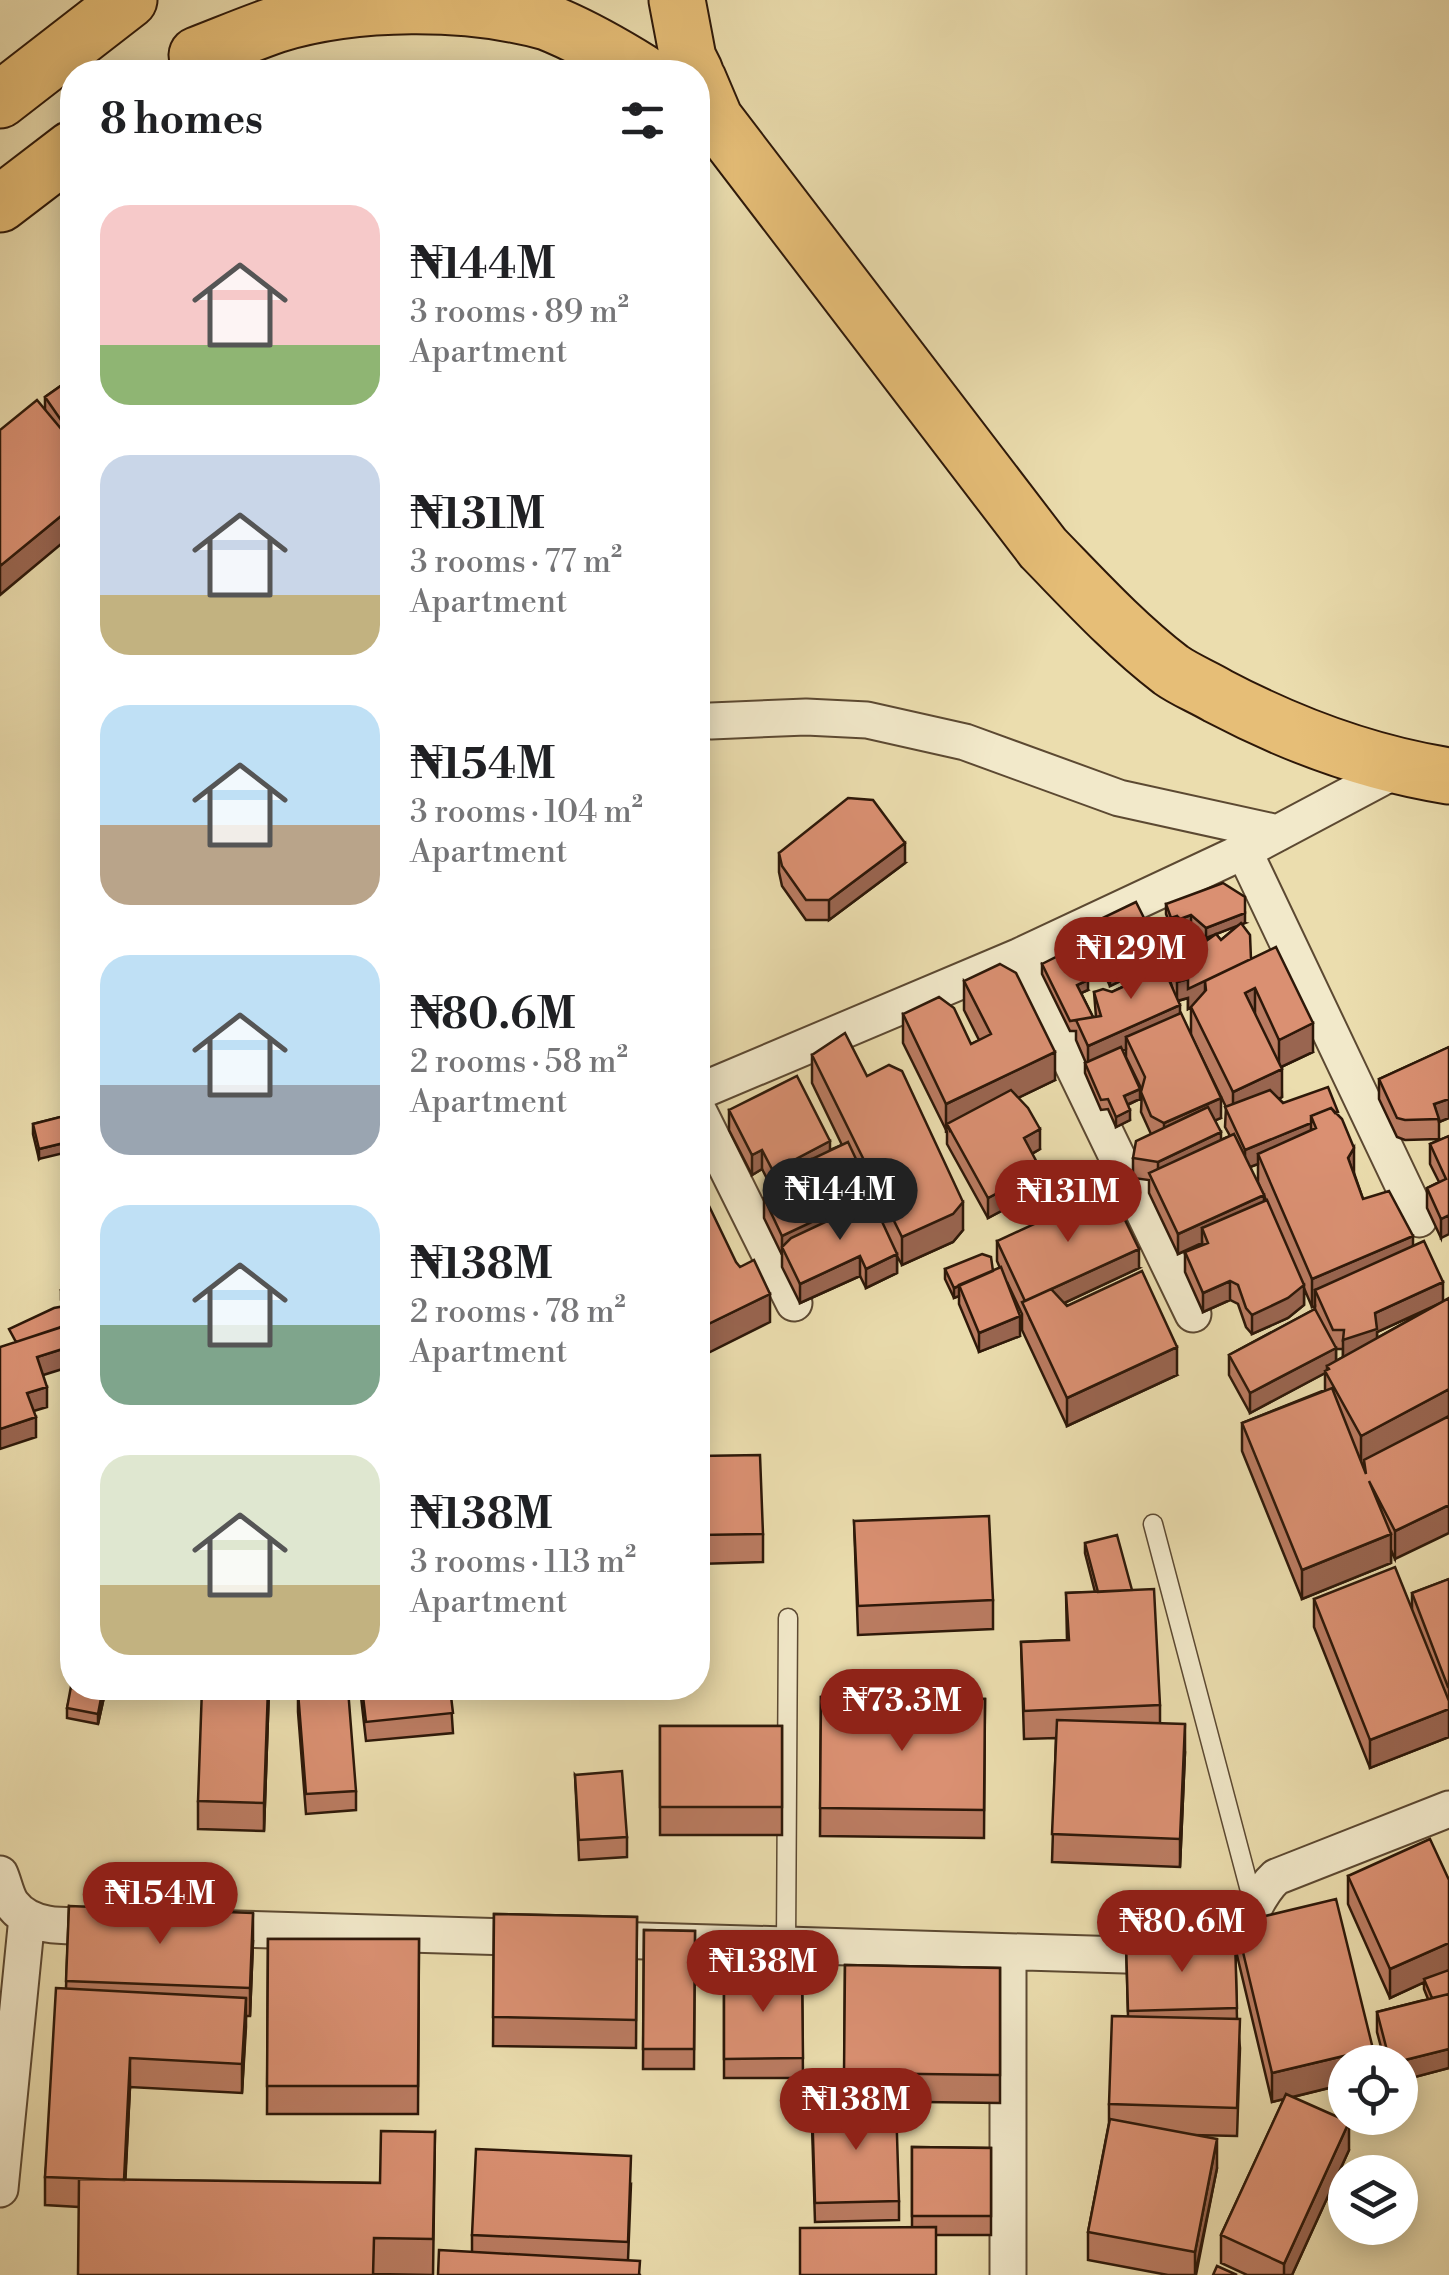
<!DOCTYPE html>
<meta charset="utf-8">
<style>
body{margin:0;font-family:"Libre Bodoni",serif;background:#f6f6f6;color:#202124;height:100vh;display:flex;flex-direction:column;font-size:38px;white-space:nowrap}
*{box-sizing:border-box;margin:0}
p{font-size:32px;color:#757577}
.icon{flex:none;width:55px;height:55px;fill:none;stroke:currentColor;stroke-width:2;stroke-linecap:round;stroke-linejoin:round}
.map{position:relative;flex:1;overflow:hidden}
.details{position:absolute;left:60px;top:60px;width:650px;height:1640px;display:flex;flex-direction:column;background:#fff;border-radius:40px;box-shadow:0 5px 25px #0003}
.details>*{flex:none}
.tools{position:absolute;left:1328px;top:2045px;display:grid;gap:20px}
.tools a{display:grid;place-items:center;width:90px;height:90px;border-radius:50%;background:#fff;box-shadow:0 5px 25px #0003;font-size:50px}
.price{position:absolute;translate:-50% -85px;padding:0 22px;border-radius:35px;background:#8f2418;color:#fff;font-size:32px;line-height:65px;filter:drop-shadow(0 2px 5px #0008)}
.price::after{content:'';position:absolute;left:50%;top:60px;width:30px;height:22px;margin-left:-15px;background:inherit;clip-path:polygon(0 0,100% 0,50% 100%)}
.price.current{background:#222;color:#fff}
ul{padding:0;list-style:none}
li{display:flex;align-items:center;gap:30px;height:250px;padding:0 40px}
li span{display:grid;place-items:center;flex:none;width:280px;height:200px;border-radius:30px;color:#555}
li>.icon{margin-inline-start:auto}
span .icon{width:120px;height:120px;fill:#fffc;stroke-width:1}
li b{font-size:42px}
h2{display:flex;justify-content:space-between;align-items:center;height:120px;padding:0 40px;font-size:42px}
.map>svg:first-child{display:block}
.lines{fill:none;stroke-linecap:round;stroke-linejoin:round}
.lane-casing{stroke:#5c4932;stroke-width:21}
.street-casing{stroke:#5c4932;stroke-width:39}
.highway-casing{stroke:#2d1809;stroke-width:59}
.lane{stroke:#f2e9ca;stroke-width:18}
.street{stroke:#f2e9ca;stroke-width:35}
.highway{stroke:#e6be77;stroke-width:55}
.wall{fill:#bb7c62;stroke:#2d1809;stroke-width:2.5;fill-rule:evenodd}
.shaded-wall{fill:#996550;stroke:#2d1809;stroke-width:2.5}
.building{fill:#da9072;stroke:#2d1809;stroke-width:2.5}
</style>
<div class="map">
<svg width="1449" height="2275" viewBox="0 0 1449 2275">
<rect width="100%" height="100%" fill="#ebddae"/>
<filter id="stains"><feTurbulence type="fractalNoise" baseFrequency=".002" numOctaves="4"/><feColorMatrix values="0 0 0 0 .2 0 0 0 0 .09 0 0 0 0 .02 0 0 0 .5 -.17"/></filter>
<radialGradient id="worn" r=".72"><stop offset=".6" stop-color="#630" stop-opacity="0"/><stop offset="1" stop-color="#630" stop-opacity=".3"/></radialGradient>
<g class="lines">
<defs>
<path id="lane" d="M1153,1524L1254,1906
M786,1946L788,1618"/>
<path id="street" d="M711,721L806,717L867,720L965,742L1119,798L1278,833
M1244,851L1419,1219
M1020,956L1193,1314
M698,1092L1020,956L1244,851L1400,768
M698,1110L794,1303
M0,1874C4,1883 6,1896 12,1904C34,1934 81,1924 112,1925
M204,1928L1158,1956C1209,1954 1226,1959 1253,1910C1259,1898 1266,1886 1276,1877L1449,1809
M1008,1952V2275
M0,2189L27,1917"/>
<path id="highway" d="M677,0L688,58L695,72
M197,55C223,45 249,34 275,25C356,0 467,0 547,22C580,35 613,54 642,72
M698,79L715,119L1043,548C1084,590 1124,634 1171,670C1185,680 1203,687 1218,696C1292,735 1367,763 1449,776
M0,100L129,0
M0,204L72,149"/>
</defs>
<!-- lane casing -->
<use href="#lane" class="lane-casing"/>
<!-- street casing -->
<use href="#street" class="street-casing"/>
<!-- highway casing -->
<use href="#highway" class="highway-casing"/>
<!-- lane -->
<use href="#lane" class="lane"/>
<!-- street -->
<use href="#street" class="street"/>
<!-- highway -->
<use href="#highway" class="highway"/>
</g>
<!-- wall -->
<path class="wall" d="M72,378V535L45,409V397Z
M779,853L905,863L829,920H806L782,886L779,872Z
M1166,904L1245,923L1242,924L1251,959L1313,1052L1281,1067L1282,1097L1279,1099L1283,1103L1338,1115L1354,1173L1363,1199L1413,1246L1443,1282L1395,1559L1391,1550V1563L1302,1599L1242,1451V1423L1325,1390V1373L1250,1413L1229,1375V1355L1315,1309V1306L1312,1307L1304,1288V1305L1288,1318L1252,1334L1246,1327L1238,1304L1230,1300L1203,1312L1185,1272V1252L1202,1245V1243L1178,1254L1149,1193V1180L1133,1178V1158L1151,1134L1141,1112L1142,1090L1126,1057V1049L1122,1050L1140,1099L1128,1105L1130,1120L1116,1127L1108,1109L1101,1110L1085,1073V1063H1086L1076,1040V1031H1070L1042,974V964L1088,990L1081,993L1093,1017H1096L1094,992H1112L1137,980V973L1110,986L1090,944V924L1157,953L1173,990L1158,941V922L1168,919L1166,914ZM1239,925L1221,940L1216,934L1226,930ZM1197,930L1206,938L1216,934L1206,941ZM1188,998V1009L1191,1007V1035L1180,1013L1178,1001ZM1191,1035L1226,1107L1225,1127L1230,1136L1221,1140L1215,1120L1221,1118ZM1258,1164V1182L1266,1200L1264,1202L1250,1167ZM1436,1305L1377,1338V1332ZM1336,1349H1343V1357L1336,1361Z
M964,981L1055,1080L1018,1098L1040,1149L1032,1154L1041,1190L988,1218L947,1144V1132L903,1043V1014L971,1044L979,1040L964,1010Z
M1449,1047V1118L1439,1122V1139L1405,1140L1397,1137L1379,1099V1079Z
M812,1055L867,1076L963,1230L953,1242L902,1265L897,1256V1273L866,1288L860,1276L800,1303L782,1267V1255L764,1218V1198L812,1177V1171L773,1190L762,1169L752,1175L729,1130V1110L830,1150L842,1145L812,1083Z
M72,1114L39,1159L33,1134V1124Z
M1449,1136L1441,1238L1427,1208V1188L1439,1182L1430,1164V1144Z
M997,1241L1139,1268L1064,1303L1177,1375L1067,1426L1022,1330V1314L1007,1282L1020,1336L979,1352L959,1304V1296L954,1298L945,1279V1269L993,1271L1000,1268L997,1261Z
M72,1282V1315L61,1300V1290Z
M698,1456L763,1534V1562L698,1564Z
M854,1521L993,1600V1629L858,1635Z
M1085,1543L1160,1705V1723L1185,1752L1180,1867L1052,1862L1056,1738L1024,1739L1021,1642L1067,1640L1066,1593L1095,1592L1085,1553Z
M1449,1579V1737L1370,1768L1314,1627V1599L1412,1608V1593Z
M72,1688H106L98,1724L67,1718V1708Z
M269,1688L264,1831L198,1829V1801Z
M360,1688H450L453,1733L366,1741Z
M298,1692L356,1791V1810L306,1814L298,1712Z
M821,1697L985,1699L984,1838L820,1836Z
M660,1726H782V1835H660Z
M575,1775L627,1837V1857L579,1860Z
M1348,1876L1449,1880V2068L1400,2081V2062H1385L1377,2032V2012L1428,1999L1424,1989V1982L1390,1998L1348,1904Z
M69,1906L253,1941L250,2016H246L242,2093L130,2087L125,2180L380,2183L435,2132L433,2275L374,2274L79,2207L45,2205V2177L66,1988Z
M494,1914L637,1917L636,2048L493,2046Z
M1236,1923L1373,2062L1345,2084L1293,2097L1349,2150L1292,2275H1247L1221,2263V2235L1284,2099L1272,2102L1236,1951Z
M644,1930L695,1931L694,2069H643Z
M268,1939H419L418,2114H267Z
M1235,1939L1237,2019L1240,2048L1237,2136L1193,2135L1217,2168L1196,2275H1168L1088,2260V2232L1109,2123V2104L1128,2016L1126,1942Z
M845,1965L1000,1968V2103L844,2101Z
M802,1971L803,2078H724V1972Z
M812,2125L899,2201V2220L815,2222Z
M912,2147L991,2148V2235H936L912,2227Z
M631,2184L628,2260L640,2275L472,2252V2235Z"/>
<!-- shaded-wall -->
<path class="shaded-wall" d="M72,507V535L0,595V566Z
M905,843V863L829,920V900Z
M1245,913V923L1206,938V928Z
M1191,915V925L1172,932V922Z
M1157,944V963L1110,986V966Z
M1188,979L1205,981V1001L1188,1009V998L1177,1001V982Z
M1088,980V990L1077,995V985Z
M1255,988V1016L1245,993Z
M1180,1005V1025L1126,1037V1049L1088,1066V1046Z
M1313,1023V1052L1279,1068V1040Z
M1055,1052V1080L950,1131L947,1124L946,1133V1104Z
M1282,1069V1097L1233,1121V1092Z
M1140,1089V1099L1124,1106V1096Z
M1221,1098V1118L1164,1143V1123Z
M1449,1099V1118L1439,1122L1434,1104Z
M1130,1110V1120L1116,1127V1117Z
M1311,1123V1142L1258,1154V1164L1245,1169V1150Z
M1040,1129V1149L1024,1158V1138Z
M1221,1132V1152L1158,1182V1162Z
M72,1141V1151L39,1159V1149Z
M830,1141V1161L812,1159V1171L773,1190V1171Z
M1354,1148V1176L1348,1158Z
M762,1150V1169L752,1175V1155Z
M1041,1170V1190L988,1218V1198Z
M871,1191V1210L782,1247V1255V1236Z
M1264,1195V1215L1202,1228V1243L1178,1254V1234Z
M963,1202V1230L953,1242L902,1265V1237Z
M1449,1215V1234L1441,1238V1219Z
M1413,1236V1264L1315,1290V1306L1312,1307V1279Z
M1139,1249V1268L1030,1319L1025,1301Z
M897,1254V1273L866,1288V1269Z
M860,1256V1276L800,1303V1284Z
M1230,1281V1300L1203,1312V1293Z
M1443,1282V1302L1377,1332V1348L1343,1360V1340L1375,1313Z
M1304,1285V1305L1288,1318L1252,1334V1315Z
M959,1286V1296L954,1298V1288Z
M770,1294V1322L698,1358V1329Z
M1020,1316V1336L979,1352V1333Z
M72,1321V1331L18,1357V1347Z
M72,1346V1366L37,1377V1357Z
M1177,1347V1375L1067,1426V1398Z
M1336,1348V1368L1327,1366V1372L1250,1413V1393Z
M708,1373V1383L698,1388V1378Z
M47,1387V1407L27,1413V1393Z
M1449,1389V1417L1361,1465V1436Z
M702,1398V1408L698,1409V1399Z
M36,1417V1437L0,1449V1429Z
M1449,1505V1533L1395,1559V1531Z
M1391,1534V1563L1302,1599V1570Z
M103,1688H106L98,1724V1714Z
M268,1688H269L264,1831V1803Z
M1449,1709V1737L1370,1768V1740Z
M1185,1724V1752L1180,1867V1839Z
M253,1913V1941L250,2016V1988Z
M1449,1943V1971L1390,1998V1969Z
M246,1998V2027L242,2093V2064Z
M1373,2049V2062H1345V2084L1272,2102V2073Z
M1449,2049V2068L1400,2081V2062H1397Z
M130,2058V2087L124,2209V2181Z
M1349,2122V2150L1292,2275H1284V2264Z
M1217,2139V2168L1195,2275V2252Z"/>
<!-- building -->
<path class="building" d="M72,378V436L45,397Z
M37,400L72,442V507L0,566V430Z
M848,798L873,800L905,843L829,900H806L782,866L779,853Z
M1223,883L1245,897V913L1206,928L1191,915L1180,919L1177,916L1171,918L1166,904Z
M1136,902L1157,944L1110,966L1090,924Z
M1177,916L1191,932L1195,928L1206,941L1216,934L1221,940L1241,923L1250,935L1251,959L1188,989V979L1177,982L1158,922Z
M1276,947L1313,1023L1279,1040L1255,988L1245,993L1282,1069L1233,1092L1191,1007L1206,990L1205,981Z
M1072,949L1088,980L1077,985L1093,1017L1070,1021L1042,964Z
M1157,953L1180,1005L1088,1046L1076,1020L1101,1016L1094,992L1103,989L1112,992L1138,980L1137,961Z
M1000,964L1016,973L1055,1052L946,1104L903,1014L939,997L954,1008L971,1044L991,1034L964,981Z
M1181,1013L1221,1098L1164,1123L1151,1116L1141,1092L1145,1077L1126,1037Z
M845,1033L867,1076L889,1065L902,1071L963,1202L953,1214L902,1237L812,1055Z
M1121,1047L1140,1089L1124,1096L1130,1110L1116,1117L1108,1099L1101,1100L1085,1063Z
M1449,1047V1099L1434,1104L1439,1119L1405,1120L1397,1118L1379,1079Z
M797,1076L830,1141L773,1171L762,1150L752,1155L729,1110Z
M1328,1087L1338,1112L1335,1113L1331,1108L1311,1116V1123L1245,1150L1225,1107L1270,1090L1283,1103Z
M1011,1090L1028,1108L1040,1129L1024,1138L1041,1170L988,1198L947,1124Z
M1208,1107L1221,1132L1158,1162L1133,1158L1136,1141Z
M1331,1108L1342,1119L1354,1148L1348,1158L1363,1199L1389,1191L1413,1236L1312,1279L1258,1154L1316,1128L1311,1116Z
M72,1114V1141L39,1149L33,1124Z
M1234,1134L1264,1195L1178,1234L1149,1173Z
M1449,1136V1215L1441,1219L1427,1188L1446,1179L1430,1144Z
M848,1142L871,1191L863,1198L782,1236L764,1198L819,1174L812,1159Z
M698,1183L736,1262L740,1267L754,1260L770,1294L698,1329Z
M1110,1189L1139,1249L1025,1301L997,1241Z
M872,1200L897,1254L866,1269L860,1256L800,1284L782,1247L791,1238Z
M1267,1200L1304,1285L1288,1298L1252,1315L1246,1308L1238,1285L1230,1281L1203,1293L1185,1252L1208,1243L1202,1228Z
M1424,1241L1443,1282L1375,1313L1377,1329L1343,1340L1344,1330H1333L1315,1290Z
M982,1254L991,1257L993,1271L954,1288L945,1269Z
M1001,1267L1020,1316L979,1333L959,1285Z
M1142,1271L1177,1347L1067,1398L1022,1302L1051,1289L1067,1306Z
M72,1282V1305L61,1290Z
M1449,1298V1389L1361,1436L1325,1371L1329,1369L1327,1366Z
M65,1306L72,1321L58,1328L16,1342L9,1329L54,1308Z
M1315,1309L1336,1348L1250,1393L1229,1355Z
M65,1326L72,1346L37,1357L47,1387L27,1393L36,1417L0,1429V1347Z
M700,1356L708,1373L698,1378V1357Z
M1332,1388L1366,1474L1364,1460L1449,1416V1505L1395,1531L1369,1481L1391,1534L1302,1570L1242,1423Z
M760,1455L763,1534L698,1535V1456Z
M989,1516L993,1600L858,1606L854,1521Z
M1117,1535L1132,1590L1098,1592L1085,1543Z
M1395,1567L1449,1701V1709L1370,1740L1314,1599Z
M1449,1579V1687H1448L1412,1593Z
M1154,1589L1160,1705L1024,1711L1021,1642L1069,1640L1066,1593Z
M72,1681V1688H103L98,1714L67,1708Z
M202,1688H268L264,1803L198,1801Z
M362,1688H450L453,1713L366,1722Z
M348,1689L356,1791L306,1794L298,1692Z
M821,1697L985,1699L984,1810L820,1808Z
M1057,1720L1185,1724L1180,1839L1052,1834Z
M660,1726H782V1807H660Z
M622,1771L627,1837L579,1840L575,1775Z
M1430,1839L1449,1880V1943L1390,1969L1348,1876Z
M1336,1899L1373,2049L1272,2073L1236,1923Z
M69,1906L253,1913L250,1988L66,1981Z
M494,1914L637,1917L636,2020L493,2017Z
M644,1930L695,1931L694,2049H643Z
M268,1939H419L418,2086H267Z
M1235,1939L1237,2008L1128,2011L1126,1942Z
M845,1965L1000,1968V2075L844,2073Z
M1449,1970V1994L1432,1998L1424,1979Z
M802,1971L803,2058L724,2059V1972Z
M56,1988L246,1998L242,2064L130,2058L124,2180L45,2177Z
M1449,1994V2049L1397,2062H1390L1377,2012Z
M1112,2016L1240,2019L1237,2108L1109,2104Z
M1286,2094L1349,2122L1284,2264L1221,2235Z
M896,2103L899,2201L815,2203L812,2105Z
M1110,2119L1217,2139L1195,2252L1088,2232Z
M381,2131L435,2132L433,2239L374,2238L373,2275H78L79,2179L380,2183Z
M912,2147L991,2148V2216H912Z
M476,2149L631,2156L628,2242L472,2235Z
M936,2227V2275H800V2228Z
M439,2250L640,2261L639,2275H438Z
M1217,2266L1237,2275H1213Z"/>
<rect width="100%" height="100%" filter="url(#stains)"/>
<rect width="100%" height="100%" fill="url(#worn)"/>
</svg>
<div class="tools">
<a><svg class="icon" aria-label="locate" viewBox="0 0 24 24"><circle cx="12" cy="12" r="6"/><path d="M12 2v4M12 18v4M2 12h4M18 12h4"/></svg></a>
<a><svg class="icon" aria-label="layers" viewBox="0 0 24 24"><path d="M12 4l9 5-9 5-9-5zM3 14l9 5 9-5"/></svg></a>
</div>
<b class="price" style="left:1131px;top:1002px">₦129M</b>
<b class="price current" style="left:840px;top:1243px">₦144M</b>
<b class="price" style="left:1068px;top:1245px">₦131M</b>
<b class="price" style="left:902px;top:1754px">₦73.3M</b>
<b class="price" style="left:160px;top:1947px">₦154M</b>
<b class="price" style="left:1182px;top:1975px">₦80.6M</b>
<b class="price" style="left:763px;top:2015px">₦138M</b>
<b class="price" style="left:856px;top:2153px">₦138M</b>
<section class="details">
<h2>8 homes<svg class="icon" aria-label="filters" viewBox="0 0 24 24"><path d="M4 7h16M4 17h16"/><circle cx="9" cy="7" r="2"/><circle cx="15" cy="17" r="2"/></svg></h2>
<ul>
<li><span style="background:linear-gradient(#f6c9c9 70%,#8fb573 0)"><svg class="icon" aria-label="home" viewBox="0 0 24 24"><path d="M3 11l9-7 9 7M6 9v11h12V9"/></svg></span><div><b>₦144M</b><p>3 rooms · 89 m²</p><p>Apartment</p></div></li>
<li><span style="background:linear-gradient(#c9d6e8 70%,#c2b280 0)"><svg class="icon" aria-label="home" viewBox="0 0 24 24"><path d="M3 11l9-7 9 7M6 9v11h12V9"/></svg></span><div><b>₦131M</b><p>3 rooms · 77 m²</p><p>Apartment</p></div></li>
<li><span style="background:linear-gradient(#bfe0f5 60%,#b9a48a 0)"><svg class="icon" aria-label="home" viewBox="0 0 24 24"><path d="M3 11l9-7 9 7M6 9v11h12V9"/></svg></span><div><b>₦154M</b><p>3 rooms · 104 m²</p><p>Apartment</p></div></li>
<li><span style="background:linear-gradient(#bfe0f5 65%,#9aa5b1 0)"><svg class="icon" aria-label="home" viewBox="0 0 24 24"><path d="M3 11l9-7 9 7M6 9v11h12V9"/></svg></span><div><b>₦80.6M</b><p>2 rooms · 58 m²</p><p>Apartment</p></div></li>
<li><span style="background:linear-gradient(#bfe0f5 60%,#7fa58c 0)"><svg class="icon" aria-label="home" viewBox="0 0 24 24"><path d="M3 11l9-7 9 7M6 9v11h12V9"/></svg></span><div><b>₦138M</b><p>2 rooms · 78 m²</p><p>Apartment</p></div></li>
<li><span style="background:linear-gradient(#dfe7d0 65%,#c2b280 0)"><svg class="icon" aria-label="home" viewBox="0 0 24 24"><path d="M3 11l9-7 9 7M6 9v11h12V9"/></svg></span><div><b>₦138M</b><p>3 rooms · 113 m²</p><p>Apartment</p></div></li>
</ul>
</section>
</div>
